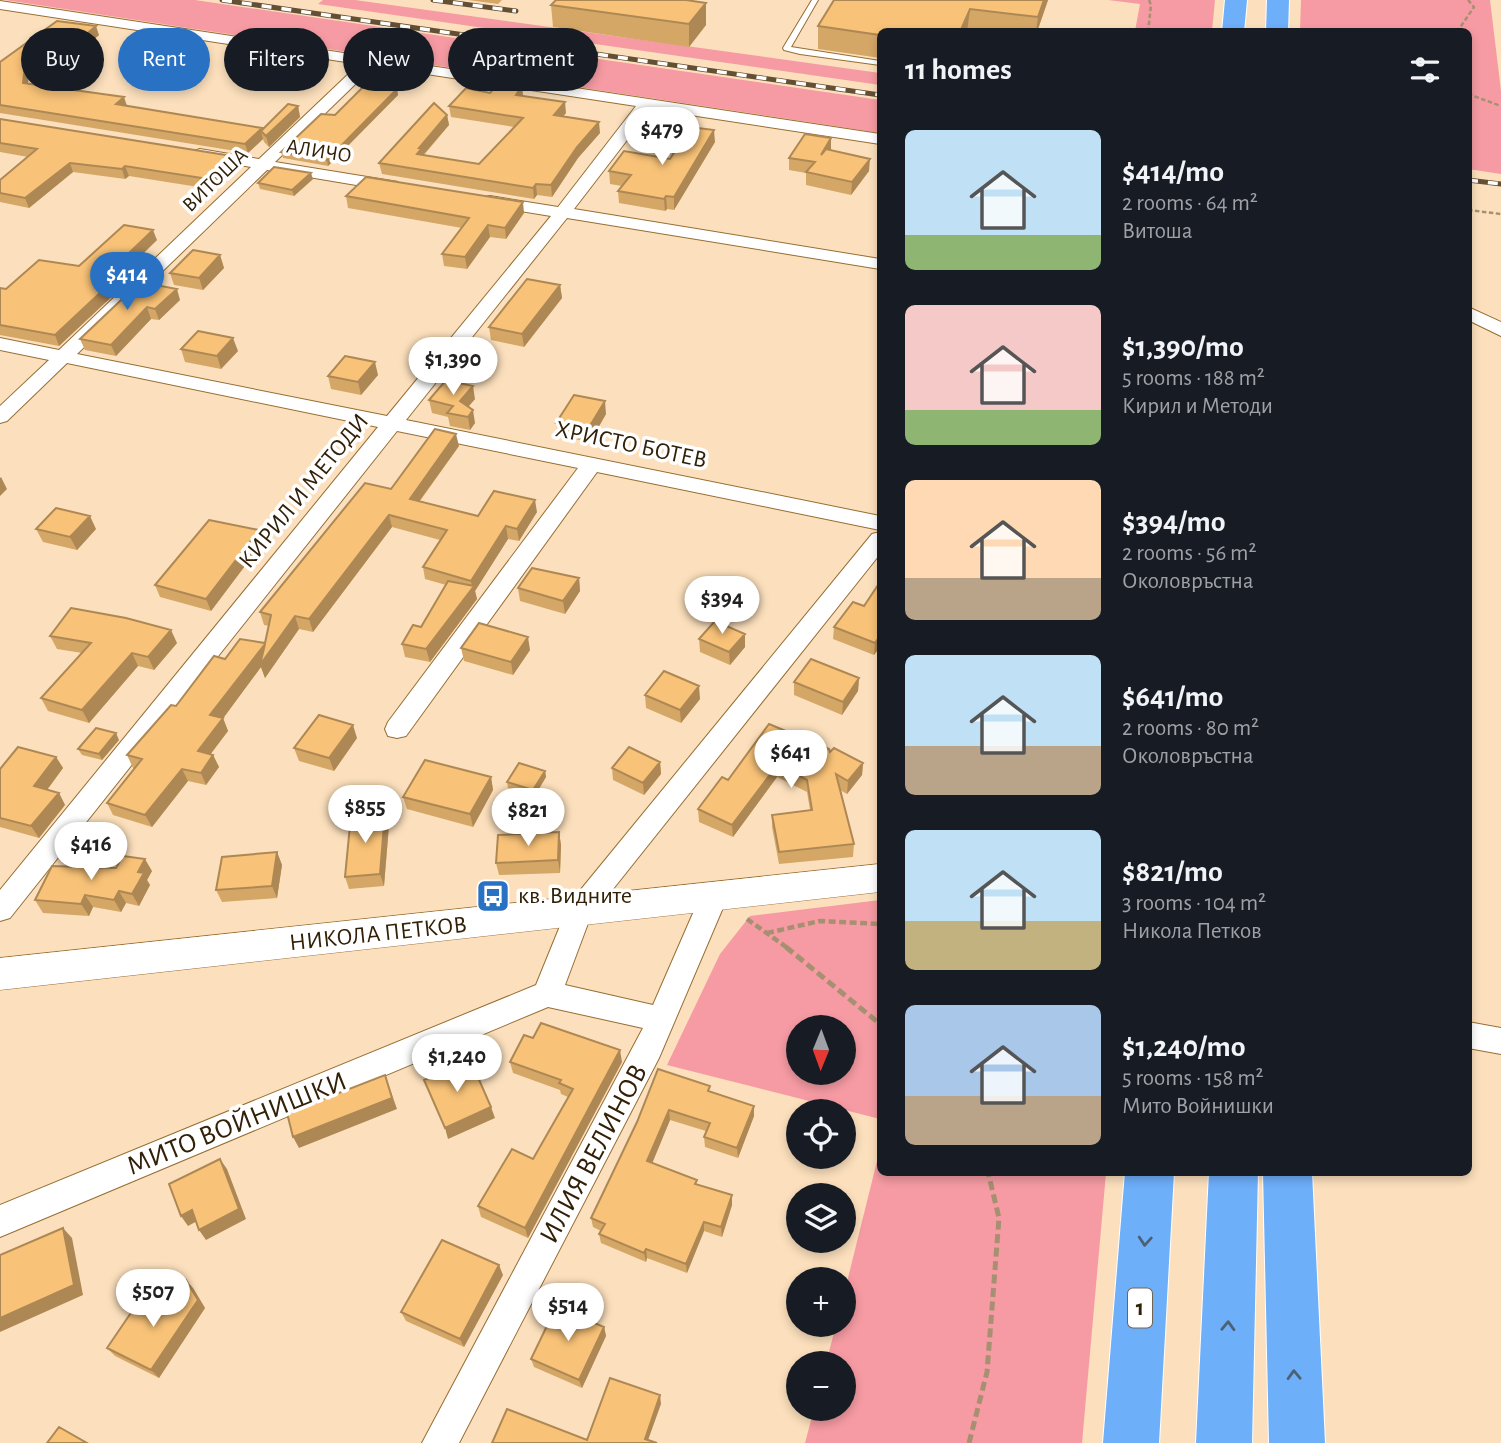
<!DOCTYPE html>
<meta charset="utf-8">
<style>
body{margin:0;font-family:"Alegreya Sans",sans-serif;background:#242831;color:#f1f3f6;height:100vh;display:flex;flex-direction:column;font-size:26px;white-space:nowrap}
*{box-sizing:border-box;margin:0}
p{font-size:23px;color:#9ea1a6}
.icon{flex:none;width:38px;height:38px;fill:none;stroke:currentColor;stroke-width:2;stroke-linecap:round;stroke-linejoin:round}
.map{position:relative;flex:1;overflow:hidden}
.details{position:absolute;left:877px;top:28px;width:595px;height:1148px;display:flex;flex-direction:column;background:#171b24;border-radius:10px;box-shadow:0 4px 10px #0003}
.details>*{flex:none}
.banner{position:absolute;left:21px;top:28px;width:665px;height:63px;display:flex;gap:14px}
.needle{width:46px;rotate:181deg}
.tools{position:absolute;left:786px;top:1015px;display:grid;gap:14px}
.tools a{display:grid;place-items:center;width:70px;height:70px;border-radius:50%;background:#171b24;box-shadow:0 4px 10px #0003;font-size:35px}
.price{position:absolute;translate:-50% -60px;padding:0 16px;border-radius:24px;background:#fff;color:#222;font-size:23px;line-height:46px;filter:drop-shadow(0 2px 4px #0008)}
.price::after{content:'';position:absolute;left:50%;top:42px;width:21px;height:16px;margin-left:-10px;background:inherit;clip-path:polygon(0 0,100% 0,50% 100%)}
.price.current{background:#2971c2;color:#fff}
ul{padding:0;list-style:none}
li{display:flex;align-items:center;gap:21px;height:175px;padding:0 28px}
li span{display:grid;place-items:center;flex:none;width:196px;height:140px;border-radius:10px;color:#555}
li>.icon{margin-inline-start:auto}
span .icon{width:84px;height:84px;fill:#fffc;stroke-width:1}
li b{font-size:30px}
h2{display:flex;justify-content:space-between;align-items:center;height:84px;padding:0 28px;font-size:30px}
.tag{padding:0 24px;border-radius:32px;background:#171b24;box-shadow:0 4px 10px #0003;font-size:24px;line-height:63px}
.tag.current{background:#2971c2;color:#fff}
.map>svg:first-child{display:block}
.green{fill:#f69ba3;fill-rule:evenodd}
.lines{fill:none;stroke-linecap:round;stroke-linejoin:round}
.service-casing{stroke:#976e33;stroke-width:2}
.minor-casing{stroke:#976e33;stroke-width:2}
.tertiary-casing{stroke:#976e33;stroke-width:1}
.trunk-casing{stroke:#fff;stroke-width:2}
.path-far2{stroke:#a79071;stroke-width:2.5;stroke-dasharray:4.5 2.5;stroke-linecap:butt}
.path-far1{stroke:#a79071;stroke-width:4.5;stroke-dasharray:7 3.5;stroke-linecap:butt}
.path{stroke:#a79071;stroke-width:5;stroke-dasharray:9 4.5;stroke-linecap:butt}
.service{fill:#fff;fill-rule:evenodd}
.minor{fill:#fff;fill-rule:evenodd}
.tertiary{fill:#fff;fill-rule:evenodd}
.trunk{fill:#6eaffa;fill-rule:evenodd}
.rail-casing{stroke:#634f34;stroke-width:5}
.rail{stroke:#fff;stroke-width:3.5;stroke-dasharray:10;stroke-linecap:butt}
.wall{fill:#d5a767}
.shaded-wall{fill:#ae8854}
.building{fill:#f8c278;stroke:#ae8854;stroke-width:2}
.oneway{stroke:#4d6175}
.labels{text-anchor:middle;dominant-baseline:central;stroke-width:7;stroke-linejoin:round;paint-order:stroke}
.far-street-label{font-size:21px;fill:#322108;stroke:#fff}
.shield{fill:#fff;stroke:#706452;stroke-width:2}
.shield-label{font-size:23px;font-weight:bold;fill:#322108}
.street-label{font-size:24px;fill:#322108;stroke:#fff}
.poi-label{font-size:24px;fill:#322108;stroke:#fff;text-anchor:start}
.near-street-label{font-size:28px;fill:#322108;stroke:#fff}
</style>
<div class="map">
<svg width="1501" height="1443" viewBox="0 0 1501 1443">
<rect width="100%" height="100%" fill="#fce0bd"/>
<!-- green -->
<path class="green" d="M5,0H195L880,100V133Z
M323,0H355L880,73V85L318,4Z
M1108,0H1215L1212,31H1135L1140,4Z
M1301,0H1490L1501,91V174L1468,169V32L1300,31Z
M880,900V1119L667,1065L720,954L750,916ZM798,1027H844V1073H798Z
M880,1149V1172L1106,1173L1082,1443H805L814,1409H844V1363H826L836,1325H844V1294Z"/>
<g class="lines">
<defs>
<path id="service" d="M812,0H818L791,47L880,61V65L800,54L784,50L783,48Z"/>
<path id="minor" d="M0,1L880,134V144L651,109L574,209L880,259V269L567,218L406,420L880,516V530L597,472L406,736L397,738L388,736L385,729L388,722L578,468L397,431L10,918L0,921V890L378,427L67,363L7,421L0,423V406L49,360L0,350V338L59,350L251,167L194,157L192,154L194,151L200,149L259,159L359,64L0,9ZM374,66L636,106L558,207L490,196L484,197L482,201L484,205L551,216L387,416L77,354L267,170L392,191L398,190L400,186L398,182L392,181L275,162Z
M1468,307L1501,322V336L1468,320Z
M880,532V554L590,918L565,985L653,1005L704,888L714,885L724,888L728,896L659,1058L459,1443H422L643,1028L548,1007L0,1237V1205L536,985L569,904L872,534Z
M1468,1022L1501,1028V1054L1468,1048Z"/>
<path id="tertiary" d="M880,864V892L0,990V958Z"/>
<path id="trunk" d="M1225,0H1247L1244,32H1222Z
M1267,0H1289L1288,32H1266Z
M1125,1172H1174L1159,1443H1103Z
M1209,1172H1258L1252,1443H1196Z
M1263,1172H1312L1325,1443H1269Z"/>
</defs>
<!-- service casing -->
<use href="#service" class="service-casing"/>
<!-- minor casing -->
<use href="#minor" class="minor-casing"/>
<!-- tertiary casing -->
<use href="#tertiary" class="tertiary-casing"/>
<!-- trunk casing -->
<use href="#trunk" class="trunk-casing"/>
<!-- path-far2 -->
<path class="path-far2" d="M1148,32L1151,5L1149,0
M1457,32L1474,7L1468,0
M1468,94L1501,106
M1468,210L1501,214"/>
<!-- path-far1 -->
<path class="path-far1" d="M747,919L789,949
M767,933L820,921L880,924"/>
<!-- path -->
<path class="path" d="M786,947L880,1024
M969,1443L987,1372L999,1218L988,1172"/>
<!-- service -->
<use href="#service" class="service"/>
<!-- minor -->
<use href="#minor" class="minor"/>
<!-- tertiary -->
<use href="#tertiary" class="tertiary"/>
<!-- trunk -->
<use href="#trunk" class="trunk"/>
<defs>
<path id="rail" d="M222,0L880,95
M433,0L516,11
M1468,180L1501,184"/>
</defs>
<!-- rail casing -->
<use href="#rail" class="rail-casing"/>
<!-- rail -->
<use href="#rail" class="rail"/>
</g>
<!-- wall -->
<path class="wall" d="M468,0H502L498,4Z
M834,0H1048L1037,32H880V58L818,49V26Z
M706,3V25L689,47L553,27L551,5Z
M57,21L99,35L67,62L31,58L28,83L127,106L262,130L298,106L300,117L269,147L264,142L263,139L248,153L0,113V62Z
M522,86L523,96L566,113L563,116L600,133L578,158L552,197L537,195L534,199L382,174L379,163L447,115L449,125L424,155L479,164L514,127L451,117L449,106L490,93Z
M397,89L398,95L328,166L283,158L281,152L335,115Z
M0,119L234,166L211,189L129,176L125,179L73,172L29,208L0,202V180L28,157L0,152Z
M715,142L674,210L667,209L665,211L619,203L618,191L622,186L610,184L609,171L670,159Z
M831,150L869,171L851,195L806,185V173L789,170V158Z
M313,179L294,196L260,189L258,183Z
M346,196L524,213L506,239L490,237L467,269L444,266L442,254L462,228L348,208Z
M157,240L117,279L121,288L59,346L0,335V288L6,289L79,266Z
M220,255L224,268L203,290L174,285L170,273Z
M140,282L180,300L159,320L151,319L116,356L85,350L80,339Z
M560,285L562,298L524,347L491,340L489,327Z
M880,292V314L878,313Z
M181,349L238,351L221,369L185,362Z
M378,375L361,395L331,389L328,376Z
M475,399L468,407L475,423L470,430L450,426L448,417L432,413L429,400Z
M606,414L590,442L558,436L556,423Z
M459,446L420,501L478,516L537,512L519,541L508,539L475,591L477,599L430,662L405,657L402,644L421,627L446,585L425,579L423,567L440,540L392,527L313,632L299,629L265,678L261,667L223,718L228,731L210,754L213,755L219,767L206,785L188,781L152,827L113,815L107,803L135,768H133L127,755L225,659L265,643L269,626L264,625L260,612L391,489Z
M36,529H96L77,550L43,542Z
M263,542L211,611L160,597L155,585Z
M579,578L580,591L565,614L520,601L518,588Z
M880,582V647L874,655L833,639L834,627L864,606Z
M50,636L177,643L154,670L138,666L89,723L48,711L41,698L82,653L57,649Z
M699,639L745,647L730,665L700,652Z
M461,648L530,650L513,675L464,661Z
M859,678L858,691L842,715L794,695V682Z
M645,695L700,699L681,723L646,708Z
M769,724L830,752L863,763L862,775L847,794L840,790L854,844L853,857L779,864L772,827V815L810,810L807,792L777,777L733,837L699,822L698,809L728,780Z
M357,738L334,771L299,761L294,748Z
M119,740L102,760L82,755L78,749Z
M56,757L63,768L47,790L59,793L65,805L39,838L0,827V769Z
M660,762L661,774L644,795L613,780L612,768Z
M545,771L546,777L534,797L508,788L507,782Z
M491,777L493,790L473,827L407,809L403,797Z
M389,825L384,886L349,889L345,877Z
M559,832L561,845L560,873L499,875L496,863Z
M277,852L282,865L277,898L222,902L216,890Z
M152,871L147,880L150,885L139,906L126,903L121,912L93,907L89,916L43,913L35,900Z
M533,1038L622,1062L528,1238L481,1217L478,1206L533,1159L568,1097L561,1094L560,1090L513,1073L510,1062Z
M710,1091L754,1106V1116L738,1158L705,1147L704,1137L706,1131L670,1120L652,1163L697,1185L732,1205L722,1237L704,1231L687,1273L647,1258L646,1262L601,1243L599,1234L601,1231L593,1227L591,1218L637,1122Z
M503,1275L464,1347L406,1321L401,1312Z
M193,1288L205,1308L159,1378L115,1356L107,1348L162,1313Z
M604,1327L606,1336L582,1388L534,1367L531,1359Z"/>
<!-- shaded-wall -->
<path class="shaded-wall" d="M1044,0H1048L1037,32H1036L1038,17Z
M706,3V25L689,47V24Z
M970,9L967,32H960Z
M96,26L99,35L67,62L64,53Z
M27,49L31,58L27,92L23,83Z
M522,86L523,97L516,95Z
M397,89L398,95L328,166L327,160Z
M124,97L127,106L116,104Z
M565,102L566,113L555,126L554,115Z
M298,106L300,117L269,147L266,136Z
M447,115L449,125L423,155L417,154L419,148Z
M599,122L600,133L578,158L552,197L551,185L577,147Z
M262,128L263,134L261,131L263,139L248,153L245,144Z
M714,130L715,142L674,210V197Z
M831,138V151L821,155Z
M232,156L234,166L211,189L208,179Z
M870,159L869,171L851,195L852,182Z
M70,163L73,172L29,208L25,198Z
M125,166L129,176L125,179L122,169Z
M311,173L313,179L294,196L292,190Z
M536,184L537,195L534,199L533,188Z
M666,196L667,209L665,211L664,199Z
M523,202L524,213L506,239L505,228Z
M488,225L490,237L467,269L465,257Z
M153,230L157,240L117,279L121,288L59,346L55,335L106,275Z
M220,255L224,268L203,290L199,278Z
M560,285L562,298L524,347L522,334Z
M177,289L180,300L159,320L155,309Z
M147,307L151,319L116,356L111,345Z
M233,338L238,351L221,369L217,356Z
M375,362L378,375L361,395L358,382Z
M473,386L475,399L462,414L460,401Z
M605,401L606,414L590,442L588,429Z
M473,410L475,423L470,430L468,417Z
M456,434L459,446L412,511L410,499Z
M1,477L7,489L0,496V478Z
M535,500L537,512L519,541L517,529Z
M389,515L392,527L313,632L309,619Z
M90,516L96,529L77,550L70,537Z
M506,526L508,539L475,591L477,599L430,662L426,649L472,588L471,581Z
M259,530L263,542L211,611L206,599Z
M579,578L580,591L565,614L563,601Z
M295,616L299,629L265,678L261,667L216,728L210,715L265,644Z
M171,630L177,643L154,670L148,657Z
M745,634V647L730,665L729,652Z
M880,636V647L874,655L875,643Z
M528,637L530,650L513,675L511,662Z
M132,653L138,666L89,723L82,710Z
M859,678L858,691L842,715L843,702Z
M699,686L700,699L681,723L680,710Z
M223,718L228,731L204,763L198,751Z
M353,725L357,738L334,771L329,758Z
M116,733L119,740L102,760L99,754Z
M213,755L219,767L206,785L201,773Z
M56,757L63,768L41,798L34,786Z
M660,762L661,774L644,795L643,783Z
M863,763L862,775L847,794L848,781Z
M778,764L777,777L733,837L732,825Z
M182,769L188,781L152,827L145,815Z
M545,771L546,777L534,797L533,790Z
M491,777L493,790L473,827L470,814Z
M59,793L65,805L39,838L31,826Z
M385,812L389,825L384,886L380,874Z
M559,832L561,845L560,873L558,860Z
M277,852L282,865L277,898L272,886Z
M145,859L152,871L147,880L150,885L139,906L132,894L138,872Z
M119,891L126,903L121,912L114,900Z
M85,895L93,907L89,916L81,904Z
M620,1050L622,1062L528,1238L525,1228Z
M385,1075L397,1109L299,1148L293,1137Z
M754,1106V1116L738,1158L737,1148Z
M491,1107L495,1118L448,1139L445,1128Z
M669,1110L670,1120L649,1171L647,1161Z
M220,1159L227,1169L246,1219L206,1240L199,1230Z
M732,1195V1205L722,1237L721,1227Z
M192,1210L199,1220L188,1226L181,1216Z
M704,1222V1231L687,1273L686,1264Z
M63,1228L72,1238L83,1295L0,1332V1318Z
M646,1249L647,1258L646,1262L644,1253Z
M499,1265L503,1275L464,1347L460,1339Z
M186,1280L193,1288L205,1308L159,1378L151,1370Z
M604,1327L606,1336L582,1388L579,1380Z
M660,1395L661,1404L647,1443L645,1439Z"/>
<!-- building -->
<path class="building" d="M556,0H686L706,3L689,24L551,5Z
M834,0H1044L1038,17L970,9L960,32H880V35L818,26Z
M57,21L96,26L64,53L27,49L23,83L124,97L116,104L262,128L245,144L0,105V62Z
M499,83L522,86L516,95L565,102L554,115L599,122L577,147L551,185L536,184L533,188L379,163L434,103L447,115L419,148H422L417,154L479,164L523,118L449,106L466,88L490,93Z
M366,84L397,89L327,160L281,152L321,114L335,115Z
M288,104L298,106L266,136L261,131Z
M0,119L232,156L208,179L125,166L122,169L70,163L25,198L0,193V180L37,149L0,143Z
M690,127L714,130L674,197L666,196L664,199L618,191L631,175L609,171L624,151L670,159Z
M805,134L831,138L821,155L826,149L870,159L852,182L806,172L815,162L789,158Z
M274,167L311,173L292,190L258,183Z
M366,177L523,202L505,228L488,225L465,257L442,254L469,218L346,196Z
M124,225L153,230L106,275L117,277L55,335L0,325V288L6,289L39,260L79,266Z
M193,250L220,255L199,278L170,273Z
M527,279L560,285L522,334L489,327Z
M140,282L177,289L155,309L147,307L111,345L80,339Z
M198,331L233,338L217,356L181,349Z
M345,356L375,362L358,382L328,376Z
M446,380L473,386L460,401L473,410L468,417L447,413L453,406L429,400Z
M574,395L605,401L588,429L556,423Z
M435,429L456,434L410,499L478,516L494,491L535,500L517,529L506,526L471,581L423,567L447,530L389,515L309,619L295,616L260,665L265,644L210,715L223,718L198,751L213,755L201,773L182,769L145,815L107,803L142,759L127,755L171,705L176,706L214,656L225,659L240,639L265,643L271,615L260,612L365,483L391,489Z
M56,508L90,516L70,537L36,529Z
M209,520L259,530L206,599L155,585Z
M532,568L579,578L563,601L518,588Z
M448,581L474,586L426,649L402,644L413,625L421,627Z
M880,582V636L875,643L834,627L853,602L864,606Z
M71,608L126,618L171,630L148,657L132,653L82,710L41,698L91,643L50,636Z
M715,621L745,634L729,652L699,639Z
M479,623L528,637L511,662L461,648Z
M811,659L859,678L843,702L794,682Z
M664,671L699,686L680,710L645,695Z
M319,715L353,725L329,758L294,748Z
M769,724L829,749L830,752L834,748L863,763L848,781L836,774L854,844L779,852L772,815L812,810L807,780L778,764L732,825L698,809L722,777L728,780Z
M96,728L116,733L99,754L78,749Z
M18,747L56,757L34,786L59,793L31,826L0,818V769Z
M629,747L660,762L643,783L612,768Z
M425,760L491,777L470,814L403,797Z
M519,763L545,771L533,790L507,782Z
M385,812L380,874L345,877L351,815Z
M559,832L558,860L496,863L498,835Z
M277,852L272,886L216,890L222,857Z
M123,856L145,859L138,872L144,873L132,894L119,891L114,900L85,895L81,904L35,900L52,866L116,868Z
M541,1023L620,1050L525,1228L478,1206L512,1149L533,1159L573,1089L559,1083L561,1080L510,1062L524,1035L533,1038Z
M470,1059L491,1107L445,1128L424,1080Z
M658,1069L710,1086L708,1091L754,1106L737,1148L704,1137L710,1123L669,1110L647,1161L697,1180L695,1184L732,1195L721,1227L704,1222L686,1264L646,1249L644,1253L599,1234L605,1224L591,1218L637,1122Z
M385,1075L392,1098L293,1137L287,1113Z
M220,1159L239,1209L199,1230L192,1210L181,1216L169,1184Z
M63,1228L74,1285L0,1318V1255Z
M442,1240L499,1265L460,1339L401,1312Z
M186,1280L198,1300L151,1370L107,1348L139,1301L162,1313Z
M556,1307L604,1327L579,1380L531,1359Z
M610,1378L660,1395L645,1439L657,1443H492L507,1409L587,1440Z
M59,1427L87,1443H47Z"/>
<!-- one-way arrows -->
<defs><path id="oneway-chevron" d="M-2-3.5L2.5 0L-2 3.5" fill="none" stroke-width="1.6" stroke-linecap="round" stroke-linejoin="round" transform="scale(1.75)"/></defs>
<g class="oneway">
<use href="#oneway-chevron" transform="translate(1145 1241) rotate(94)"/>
<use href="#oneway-chevron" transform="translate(1228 1326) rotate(-88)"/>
<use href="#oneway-chevron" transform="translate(1294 1375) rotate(-92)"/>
</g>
<!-- icons -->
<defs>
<symbol id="bus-square" viewBox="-11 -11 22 22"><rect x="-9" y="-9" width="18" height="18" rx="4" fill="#2971c2" stroke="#fff"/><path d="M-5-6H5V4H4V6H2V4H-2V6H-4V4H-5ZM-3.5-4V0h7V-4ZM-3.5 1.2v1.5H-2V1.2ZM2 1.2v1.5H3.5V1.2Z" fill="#fff"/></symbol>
</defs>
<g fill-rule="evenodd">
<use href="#bus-square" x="474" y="877" width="38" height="38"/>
</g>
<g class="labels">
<!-- far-street labels -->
<g class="far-street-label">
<text transform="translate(319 151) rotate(9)">АЛИЧО</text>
<text transform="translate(215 180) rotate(-44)">ВИТОША</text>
</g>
<!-- shield labels -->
<rect class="shield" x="1128" y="1288.5" width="24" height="39" rx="5"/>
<g class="shield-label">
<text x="1140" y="1308">1</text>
</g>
<!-- street labels -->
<g class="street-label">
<text transform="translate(631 445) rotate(12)">ХРИСТО БОТЕВ</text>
<text transform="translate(304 491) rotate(-51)">КИРИЛ И МЕТОДИ</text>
<text transform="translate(378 934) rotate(-6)">НИКОЛА ПЕТКОВ</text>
</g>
<!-- poi labels -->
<g class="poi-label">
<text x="518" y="896">кв. Видните</text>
</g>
<!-- near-street labels -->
<g class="near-street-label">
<text transform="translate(237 1124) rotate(-22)">МИТО ВОЙНИШКИ</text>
<text transform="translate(594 1154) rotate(-62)">ИЛИЯ ВЕЛИНОВ</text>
</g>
</g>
</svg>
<div class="tools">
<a><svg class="needle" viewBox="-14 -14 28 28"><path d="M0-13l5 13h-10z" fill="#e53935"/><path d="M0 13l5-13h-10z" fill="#9ea1a6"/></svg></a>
<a><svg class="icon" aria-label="locate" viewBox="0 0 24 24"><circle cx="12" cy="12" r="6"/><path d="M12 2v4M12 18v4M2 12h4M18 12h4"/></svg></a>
<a><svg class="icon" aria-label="layers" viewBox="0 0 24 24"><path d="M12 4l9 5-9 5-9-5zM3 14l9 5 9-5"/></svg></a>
<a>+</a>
<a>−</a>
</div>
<b class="price" style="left:662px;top:167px">$479</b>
<b class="price current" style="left:127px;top:312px">$414</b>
<b class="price" style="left:453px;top:397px">$1,390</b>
<b class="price" style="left:722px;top:636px">$394</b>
<b class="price" style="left:791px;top:790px">$641</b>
<b class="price" style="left:365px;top:845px">$855</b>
<b class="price" style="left:528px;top:848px">$821</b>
<b class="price" style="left:91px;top:882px">$416</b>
<b class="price" style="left:457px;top:1094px">$1,240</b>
<b class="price" style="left:153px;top:1329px">$507</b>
<b class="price" style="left:568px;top:1343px">$514</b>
<div class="banner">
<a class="tag">Buy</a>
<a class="tag current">Rent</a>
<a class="tag">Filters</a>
<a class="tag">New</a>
<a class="tag">Apartment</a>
</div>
<section class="details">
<h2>11 homes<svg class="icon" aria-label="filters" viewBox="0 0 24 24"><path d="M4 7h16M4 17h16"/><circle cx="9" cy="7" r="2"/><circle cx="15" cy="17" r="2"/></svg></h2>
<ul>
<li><span style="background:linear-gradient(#bfe0f5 75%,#8fb573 0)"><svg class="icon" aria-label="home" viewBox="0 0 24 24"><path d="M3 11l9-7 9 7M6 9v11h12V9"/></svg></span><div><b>$414/mo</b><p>2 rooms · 64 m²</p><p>Витоша</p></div></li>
<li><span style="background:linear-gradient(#f6c9c9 75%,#8fb573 0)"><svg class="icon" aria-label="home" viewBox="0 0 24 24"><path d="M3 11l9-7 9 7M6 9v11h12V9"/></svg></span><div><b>$1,390/mo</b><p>5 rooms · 188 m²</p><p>Кирил и Методи</p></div></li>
<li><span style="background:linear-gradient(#ffd9b3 70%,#b9a48a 0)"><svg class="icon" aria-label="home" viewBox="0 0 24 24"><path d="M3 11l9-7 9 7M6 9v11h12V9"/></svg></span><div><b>$394/mo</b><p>2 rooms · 56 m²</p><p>Околовръстна</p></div></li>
<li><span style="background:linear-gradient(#bfe0f5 65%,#b9a48a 0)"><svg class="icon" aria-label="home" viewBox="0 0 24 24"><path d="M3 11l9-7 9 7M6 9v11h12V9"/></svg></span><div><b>$641/mo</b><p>2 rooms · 80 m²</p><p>Околовръстна</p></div></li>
<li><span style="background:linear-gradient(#bfe0f5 65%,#c2b280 0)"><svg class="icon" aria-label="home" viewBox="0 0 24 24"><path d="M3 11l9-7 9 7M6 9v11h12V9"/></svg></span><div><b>$821/mo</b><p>3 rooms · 104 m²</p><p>Никола Петков</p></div></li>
<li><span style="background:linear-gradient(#a9c7e8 65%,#b9a48a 0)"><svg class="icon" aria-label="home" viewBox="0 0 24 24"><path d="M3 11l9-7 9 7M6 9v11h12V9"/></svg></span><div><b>$1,240/mo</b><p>5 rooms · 158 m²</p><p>Мито Войнишки</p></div></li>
</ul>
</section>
</div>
